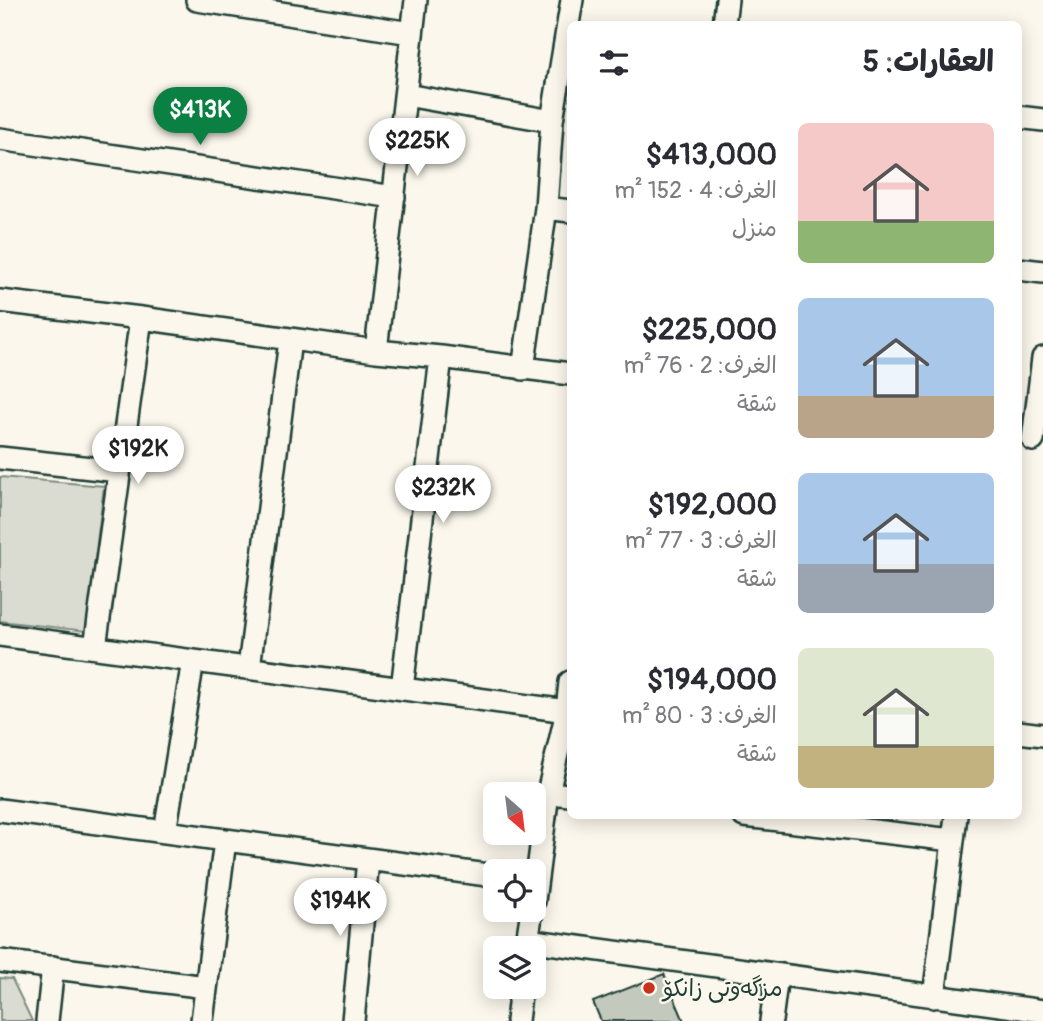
<!DOCTYPE html>
<html lang="ar">
<meta charset="utf-8">
<style>
body{margin:0;font-family:Pangolin,"Playpen Sans Arabic",sans-serif;background:#f2f2f3;color:#2b2b33;direction:rtl;height:100vh;display:flex;flex-direction:column;font-size:26px;white-space:nowrap}
*{box-sizing:border-box;margin:0}
p{font-size:23px;color:#7c7c81}
.icon{flex:none;width:38px;height:38px;fill:none;stroke:currentColor;stroke-width:2;stroke-linecap:round;stroke-linejoin:round}
.map{position:relative;flex:1;overflow:hidden;direction:ltr}
.panel{position:absolute;left:567px;top:21px;width:455px;height:798px;display:flex;flex-direction:column;background:#fff;border-radius:10px;box-shadow:0 4px 18px #0003;direction:rtl}
.panel>*{flex:none}
.needle{width:46px;rotate:152deg}
.buttons{position:absolute;left:483px;top:782px;display:grid;gap:14px}
.buttons a{display:grid;place-items:center;width:63px;height:63px;border-radius:10px;background:#fff;box-shadow:0 4px 18px #0003;font-size:35px}
.price{position:absolute;translate:-50% -60px;padding:0 16px;border-radius:24px;background:#fff;color:#222;font-size:23px;line-height:46px;filter:drop-shadow(0 2px 4px #0008)}
.price::after{content:'';position:absolute;left:50%;top:42px;width:21px;height:16px;margin-left:-10px;background:inherit;clip-path:polygon(0 0,100% 0,50% 100%)}
.price.on{background:#0b8043;color:#fff}
ul{padding:0;list-style:none}
li{display:flex;align-items:center;gap:21px;height:175px;padding:0 28px}
li span{display:grid;place-items:center;flex:none;width:196px;height:140px;border-radius:10px;color:#555}
li>.icon{margin-inline-start:auto}
span .icon{width:84px;height:84px;fill:#fffc;stroke-width:1}
li b{font-size:30px}
h2{display:flex;justify-content:space-between;align-items:center;height:84px;padding:0 28px;font-size:30px}
.map>svg:first-child{display:block}
.green{fill:#dbdcd1;stroke:#7d8c82;stroke-width:2}
.building{fill:#c4c9be;stroke:#1f3d34;stroke-width:2}
.lines{fill:none;stroke-linecap:round;stroke-linejoin:round}
.street-casing{stroke:#1f3d34;stroke-width:26}
.street{stroke:#fbf7ec;stroke-width:21}
.poi-dot{fill:#c8321e;stroke:#fbf7ec;stroke-width:2.5}
.labels{text-anchor:middle;dominant-baseline:central;stroke-width:5;stroke-linejoin:round;paint-order:stroke}
.poi-label{font-size:23px;fill:#1f3d34;stroke:#fbf7ec;text-anchor:start}
</style>
<div class="map">
<svg width="1043" height="1021" viewBox="0 0 1043 1021">
<rect width="100%" height="100%" fill="#fbf7ec"/>
<filter id="ink" filterUnits="userSpaceOnUse"><feTurbulence type="fractalNoise" baseFrequency=".0143" numOctaves="2"/><feDisplacementMap in="SourceGraphic" scale="14" xChannelSelector="R" yChannelSelector="G"/><feConvolveMatrix kernelMatrix="1 2 1 2 8 2 1 2 1" color-interpolation-filters="sRGB"/></filter>
<g filter="url(#ink)">
<!-- green -->
<path class="green" d="M0,477L104,486L86,631L0,621Z
M0,978L12,979L32,1021H0Z"/>
<!-- building -->
<path class="building" d="M664,974L684,1021H601L593,1002Z"/>
<g class="lines">
<defs>
<path id="street" d="M197,0L411,33
M724,24L727,0
M406,95L552,121
M1018,117L1043,120
M0,139L394,197
M546,208L570,211
M1018,269L1043,272
M0,301L141,318L376,351L441,357L570,374
M376,351L416,0
M523,369L546,208L552,121L572,0
M1033,440L1043,358
M0,458L119,471
M0,635L567,711
M95,647L141,318
M249,668L290,340
M402,689L441,357
M1018,732L1043,735
M548,793L570,795
M0,810L495,876
M744,816L952,840
M165,832L193,661
M534,901L548,793L567,711L570,682
M527,940L1043,1011
M526,948L532,910
M0,961L206,987
M934,997L956,816
M47,1021L53,967
M202,1021L225,840
M353,1021L368,859
M517,1021L521,987
M771,1021L777,975"/>
</defs>
<!-- street casing -->
<use href="#street" class="street-casing"/>
<!-- street -->
<use href="#street" class="street"/>
</g>
</g>
<!-- markers -->
<circle class="poi-dot" cx="649" cy="988" r="7"/>
<g class="labels">
<!-- poi labels -->
<g class="poi-label">
<text x="663" y="988">مزگەوتی زانکۆ</text>
</g>
</g>
</svg>
<div class="buttons">
<a><svg class="needle" viewBox="-14 -14 28 28"><path d="M0-13l5 13h-10z" fill="#e53935"/><path d="M0 13l5-13h-10z" fill="#7c7c81"/></svg></a>
<a><svg class="icon" aria-label="locate" viewBox="0 0 24 24"><circle cx="12" cy="12" r="6"/><path d="M12 2v4M12 18v4M2 12h4M18 12h4"/></svg></a>
<a><svg class="icon" aria-label="layers" viewBox="0 0 24 24"><path d="M12 4l9 5-9 5-9-5zM3 14l9 5 9-5"/></svg></a>
</div>
<b class="price on" style="left:200px;top:147px">$413K</b>
<b class="price" style="left:417px;top:178px">$225K</b>
<b class="price" style="left:138px;top:486px">$192K</b>
<b class="price" style="left:443px;top:525px">$232K</b>
<b class="price" style="left:340px;top:938px">$194K</b>
<section class="panel">
<h2>العقارات: 5<svg class="icon" aria-label="filters" viewBox="0 0 24 24"><path d="M4 7h16M4 17h16"/><circle cx="9" cy="7" r="2"/><circle cx="15" cy="17" r="2"/></svg></h2>
<ul>
<li><span style="background:linear-gradient(#f6c9c9 70%,#8fb573 0)"><svg class="icon" aria-label="home" viewBox="0 0 24 24"><path d="M3 11l9-7 9 7M6 9v11h12V9"/></svg></span><div><b>$413,000</b><p>الغرف: 4 · 152 m²</p><p>منزل</p></div></li>
<li><span style="background:linear-gradient(#a9c7e8 70%,#b9a48a 0)"><svg class="icon" aria-label="home" viewBox="0 0 24 24"><path d="M3 11l9-7 9 7M6 9v11h12V9"/></svg></span><div><b>$225,000</b><p>الغرف: 2 · 76 m²</p><p>شقة</p></div></li>
<li><span style="background:linear-gradient(#a9c7e8 65%,#9aa5b1 0)"><svg class="icon" aria-label="home" viewBox="0 0 24 24"><path d="M3 11l9-7 9 7M6 9v11h12V9"/></svg></span><div><b>$192,000</b><p>الغرف: 3 · 77 m²</p><p>شقة</p></div></li>
<li><span style="background:linear-gradient(#dfe7d0 70%,#c2b280 0)"><svg class="icon" aria-label="home" viewBox="0 0 24 24"><path d="M3 11l9-7 9 7M6 9v11h12V9"/></svg></span><div><b>$194,000</b><p>الغرف: 3 · 80 m²</p><p>شقة</p></div></li>
</ul>
</section>
</div>
